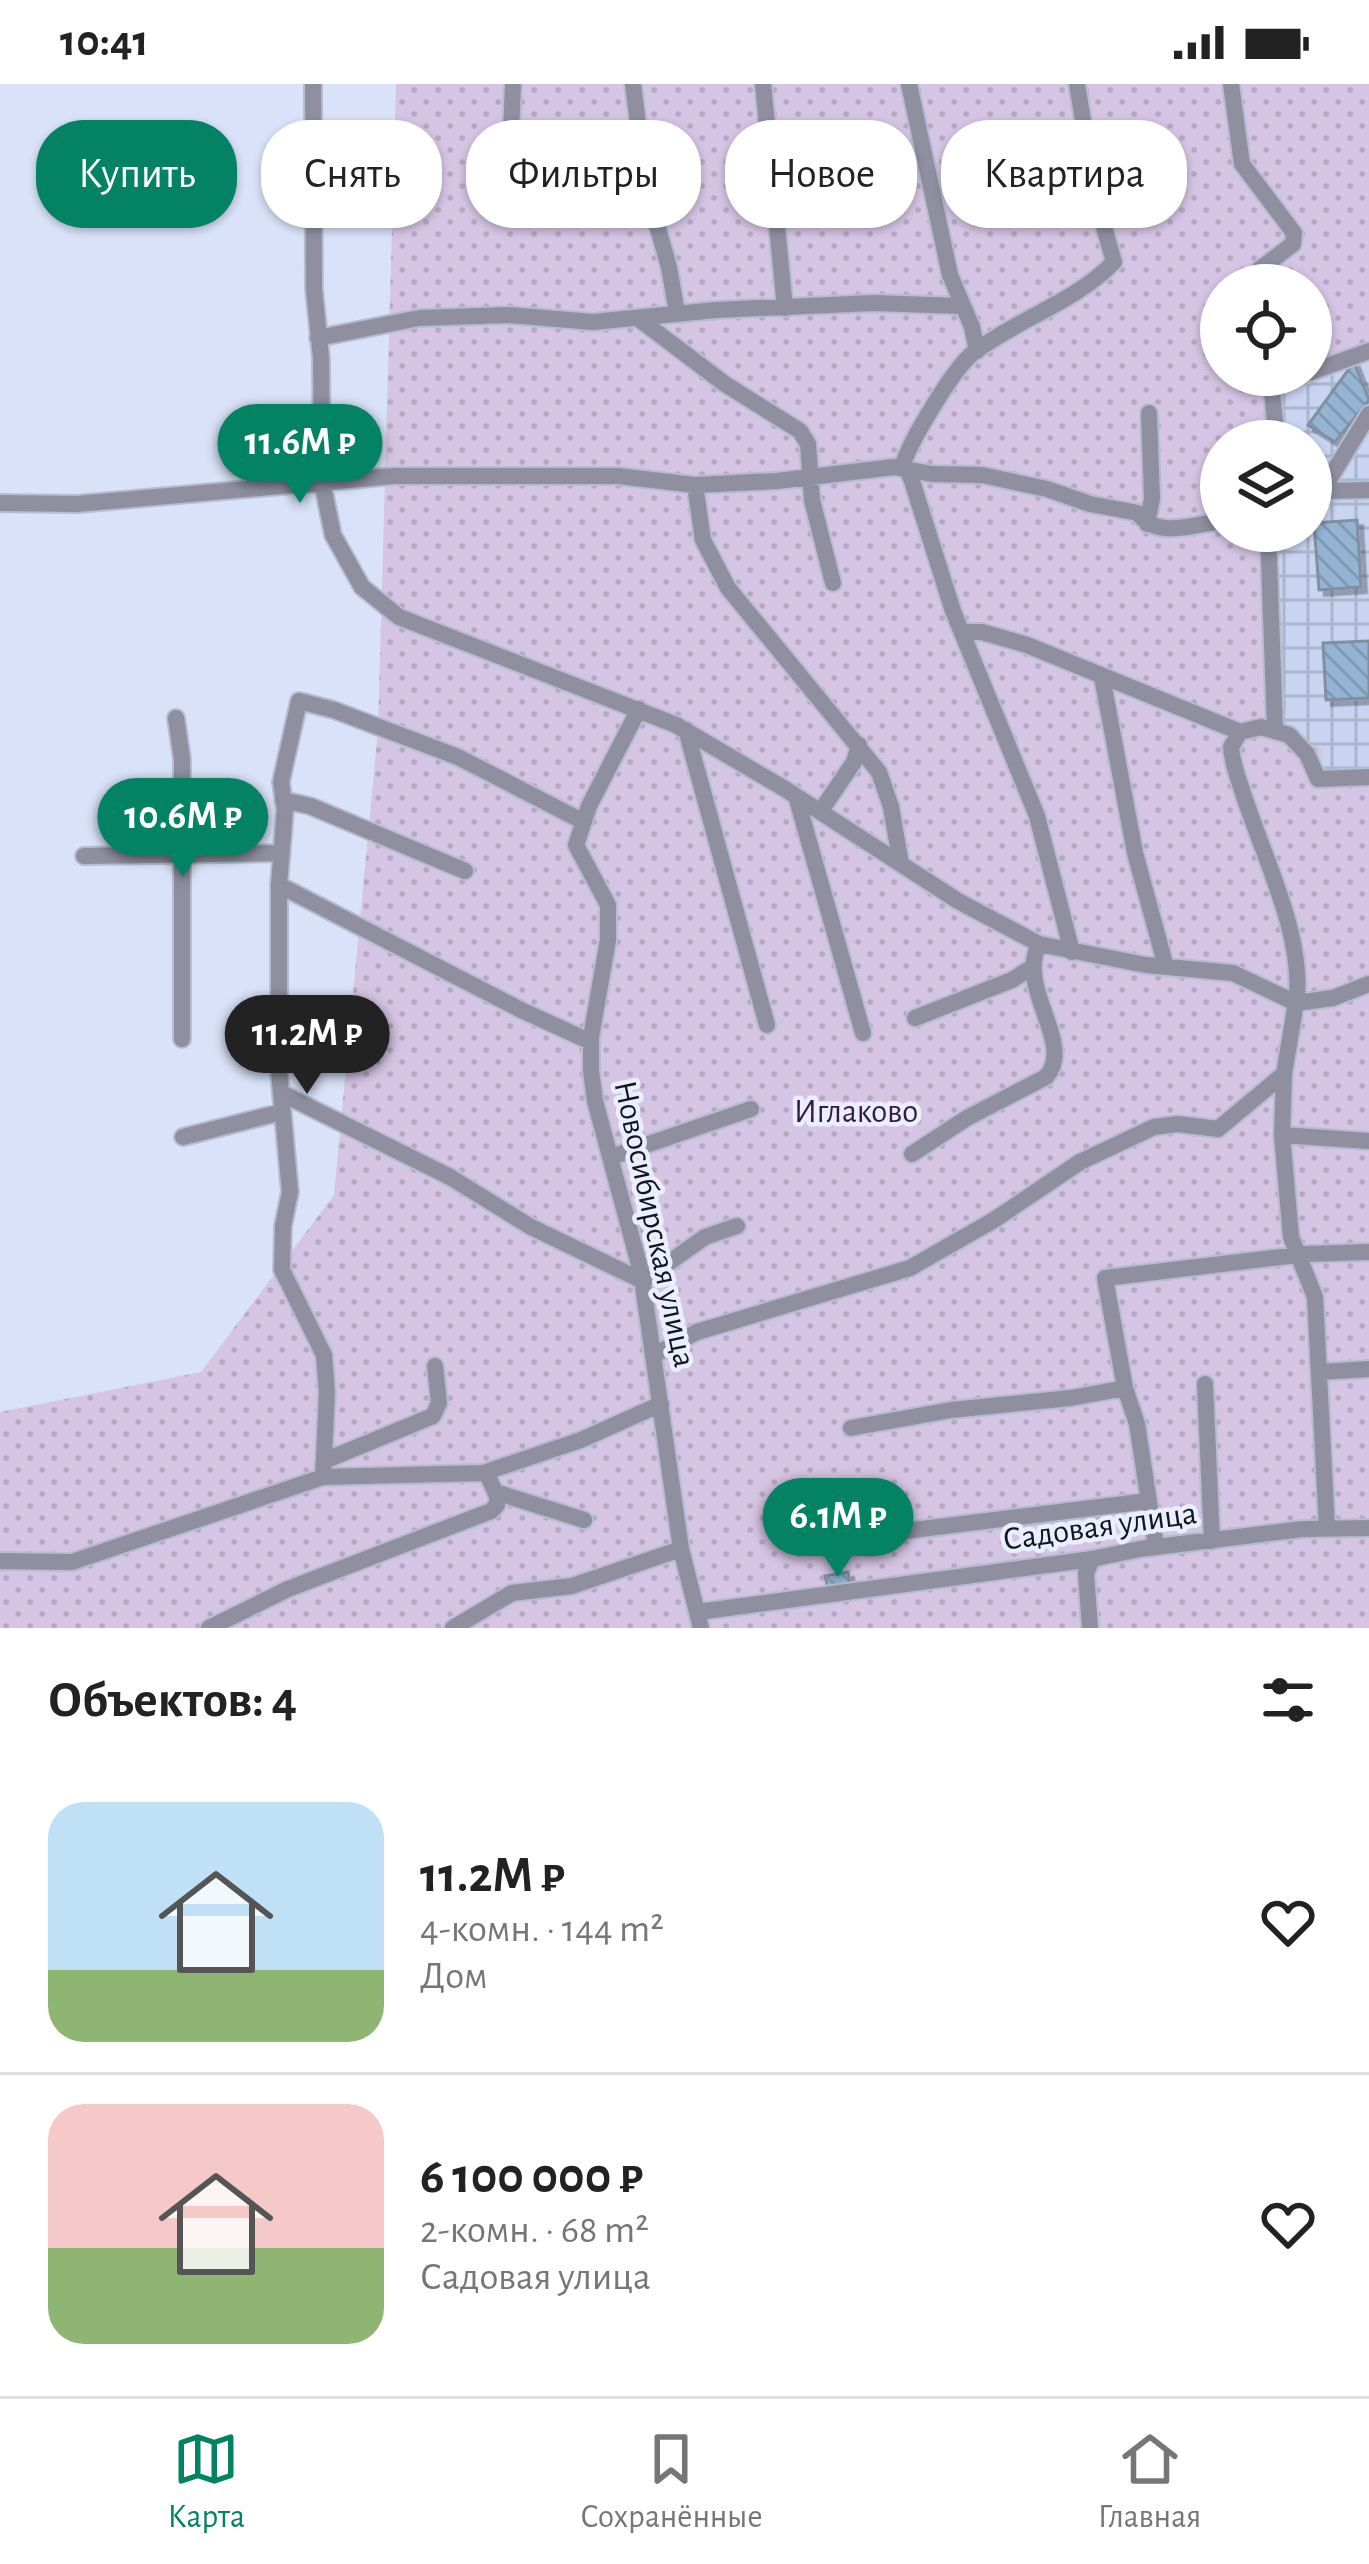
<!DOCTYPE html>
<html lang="ru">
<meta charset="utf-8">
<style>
body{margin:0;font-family:"Alegreya Sans",sans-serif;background:#f6f6f6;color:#222;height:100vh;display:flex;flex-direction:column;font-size:45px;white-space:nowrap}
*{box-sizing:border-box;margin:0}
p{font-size:39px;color:#767676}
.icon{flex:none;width:66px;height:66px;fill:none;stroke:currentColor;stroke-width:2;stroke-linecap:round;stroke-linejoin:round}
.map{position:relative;height:1544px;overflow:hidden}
.panel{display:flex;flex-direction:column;background:#fff;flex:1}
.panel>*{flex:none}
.banner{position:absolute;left:36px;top:36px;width:1299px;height:108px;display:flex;gap:24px}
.fabs{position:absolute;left:1200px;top:180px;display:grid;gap:24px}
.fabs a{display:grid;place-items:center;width:132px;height:132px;border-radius:50%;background:#fff;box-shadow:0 3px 9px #0004;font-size:60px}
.price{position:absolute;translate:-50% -102px;padding:0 27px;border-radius:42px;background:#038364;color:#fff;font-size:39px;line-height:78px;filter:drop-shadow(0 3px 6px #0008)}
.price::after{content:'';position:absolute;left:50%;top:72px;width:36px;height:27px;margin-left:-18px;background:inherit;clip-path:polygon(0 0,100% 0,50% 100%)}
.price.selected{background:#222;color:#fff}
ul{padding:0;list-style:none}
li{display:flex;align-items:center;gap:36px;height:300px;padding:0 48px}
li+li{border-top:3px solid #e0e0e0}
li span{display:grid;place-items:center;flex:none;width:336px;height:240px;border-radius:36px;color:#555}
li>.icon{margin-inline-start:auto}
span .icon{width:144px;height:144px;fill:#fffc;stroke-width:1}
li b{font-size:51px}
h2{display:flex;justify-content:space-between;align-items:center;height:144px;padding:0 48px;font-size:51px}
.chip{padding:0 42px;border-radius:48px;background:#fff;box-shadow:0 3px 9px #0004;font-size:42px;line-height:108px}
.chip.selected{background:#038364;color:#fff}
.status{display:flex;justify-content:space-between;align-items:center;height:84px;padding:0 60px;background:#fff;direction:ltr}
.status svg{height:33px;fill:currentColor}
.menu{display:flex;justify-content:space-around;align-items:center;height:168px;border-top:3px solid #e0e0e0;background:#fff;font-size:33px;color:#767676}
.menu a{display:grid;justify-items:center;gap:6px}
.menu .selected{color:#038364}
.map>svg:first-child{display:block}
.industrial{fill:url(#industrial-grid)}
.grass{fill:url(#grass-dots);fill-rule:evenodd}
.building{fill:url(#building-back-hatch);stroke:#7f90a1;stroke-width:3;filter:url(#shadow)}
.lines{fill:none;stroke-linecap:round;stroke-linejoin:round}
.minor-casing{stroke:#b5bdd1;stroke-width:20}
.minor{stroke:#908fa0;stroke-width:16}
.labels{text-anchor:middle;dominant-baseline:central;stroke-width:9;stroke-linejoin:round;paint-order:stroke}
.park-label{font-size:33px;fill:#361a49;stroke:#eaeffd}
.street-label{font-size:33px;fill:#12151c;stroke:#eaeffd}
</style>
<div class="status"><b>10:41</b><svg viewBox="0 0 49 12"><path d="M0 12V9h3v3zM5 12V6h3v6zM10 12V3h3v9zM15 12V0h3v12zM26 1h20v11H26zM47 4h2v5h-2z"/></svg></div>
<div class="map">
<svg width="1369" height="1544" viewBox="0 0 1369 1544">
<defs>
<pattern id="industrial-grid" width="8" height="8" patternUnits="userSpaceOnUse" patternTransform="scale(3)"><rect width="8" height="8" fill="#c9d4f1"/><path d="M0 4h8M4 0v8" fill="none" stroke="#acb5ce"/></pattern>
<pattern id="grass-dots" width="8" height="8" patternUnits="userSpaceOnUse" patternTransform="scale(3)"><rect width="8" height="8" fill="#d5c4e3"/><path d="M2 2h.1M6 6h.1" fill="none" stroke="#b6a8c2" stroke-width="1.8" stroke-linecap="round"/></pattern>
<pattern id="building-back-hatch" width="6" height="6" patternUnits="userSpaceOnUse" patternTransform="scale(3)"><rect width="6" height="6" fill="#95b4d4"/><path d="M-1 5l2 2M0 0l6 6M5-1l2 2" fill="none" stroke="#7f9ab5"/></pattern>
<filter id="shadow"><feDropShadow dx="5.5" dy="5.5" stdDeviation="0" flood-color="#0004"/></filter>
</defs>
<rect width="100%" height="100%" fill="#d9e2f9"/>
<!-- industrial -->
<path class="industrial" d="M1369,277V690L1319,692L1284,649L1272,447H1311V357H1281L1276,312Z"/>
<!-- grass -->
<path class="grass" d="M396,0H1369V277L1277,312L1281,357H1221V447H1272L1284,649L1323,665L1319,691L1369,690V1544H0V1328L201,1288L334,1111L378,646ZM1221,201H1311V291H1221Z"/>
<!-- building -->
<path class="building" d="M1354,278L1369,316L1335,358L1308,341Z
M1357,436L1361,503L1319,506L1314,439Z
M1369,557V614L1326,616L1323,559Z
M848,1488L850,1501L828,1505L825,1492Z"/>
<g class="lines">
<defs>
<path id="minor" d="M313,0L314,205L321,274L322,397L333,451L362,503L399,533L676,641L785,705L958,817L1039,860L1146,881L1233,889L1296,919L1284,990L1282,1051L1369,1057
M633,0L646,103L669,183L677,229
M763,0L785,224
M909,0L950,191L972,243L977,267
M1231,0L1242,80L1294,149L1293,160L1260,185V201
M511,51L513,0
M639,235L725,300L800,347L808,360L812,416L833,499
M318,254L419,234L509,231L593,238L716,226L873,219L961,222
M1311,288L1369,267
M1277,357L1272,308L1278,300L1302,291
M695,401L703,456L728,504L879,688L891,723L901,780
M1322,407L1369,330
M1322,407L1369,406
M0,419L77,420L394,392H618L695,401L777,397L894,383L932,390L982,391L1047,405L1090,420L1138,429C1156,455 1193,441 1221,437
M1147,440L1152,415L1149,329
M1268,447L1275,645
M962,548H982L1027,561L1240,648
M1102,593L1135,769L1166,883
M639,625L589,722L576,761L608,821V856L591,953V987L595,1017L641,1188L681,1465L701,1544
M176,634L182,675V955
M686,646L767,941
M1369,693L1318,695L1307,670L1289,651L1261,643L1240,648L1231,663C1232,679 1238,694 1243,709C1262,770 1306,855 1296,919L1333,914L1369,900
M796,712L863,949
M283,716L310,722L465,787
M820,728L854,678L859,661
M84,772L281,769
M279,801L521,926L591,958
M1072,868L1037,732L953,527L911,394L903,380C911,356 953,285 973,269C1017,235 1074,219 1114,178L1096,115L1077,0
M915,934L1012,896L1031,884
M281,1009L450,1093L531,1143L643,1197L705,1153L737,1142
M1282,1051L1291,1153L1315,1213L1327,1444
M183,1053L282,1028
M912,1070L967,1034L1046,993C1076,960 1016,905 1039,860
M611,1073L751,1025
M654,1271L697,1248L910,1184L994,1136L1080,1078L1154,1043L1178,1040L1218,1045L1284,990
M1320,1288L1369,1285
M1205,1300L1212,1457
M851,1344L951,1326L1071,1314L1125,1304
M324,1377L433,1332L439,1319L435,1282
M323,1393L327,1309L324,1271L282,1186L283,1142L290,1108L279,987V801L285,726L281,698L299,617L334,626L458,673L582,737
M495,1408L584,1436
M808,1459L1148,1417
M1156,1463L1137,1340L1125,1304L1105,1194L1306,1170L1369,1168
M0,1477L72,1478L323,1393L483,1389L581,1356L661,1320
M698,1528L1092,1475L1140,1465L1303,1445L1369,1444
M209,1544L288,1505L491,1427L497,1421V1412L486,1388
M453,1544L512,1509L572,1502L681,1465
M1090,1544L1086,1489L1092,1475"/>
</defs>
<!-- minor casing -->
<use href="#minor" class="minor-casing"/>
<!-- minor -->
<use href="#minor" class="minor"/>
</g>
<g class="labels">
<!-- park labels -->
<g class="park-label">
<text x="856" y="1028">Иглаково</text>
</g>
<!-- street labels -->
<g class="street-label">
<text transform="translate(654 1140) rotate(78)">Новосибирская улица</text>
<text transform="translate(1100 1443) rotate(-8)">Садовая улица</text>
</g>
</g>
</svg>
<div class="fabs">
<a><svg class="icon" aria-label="locate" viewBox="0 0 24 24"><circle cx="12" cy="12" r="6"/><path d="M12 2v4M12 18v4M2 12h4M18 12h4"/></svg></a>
<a><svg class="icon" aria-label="layers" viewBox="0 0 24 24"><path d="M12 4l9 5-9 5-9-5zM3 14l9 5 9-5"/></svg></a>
</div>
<b class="price" style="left:300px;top:422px">11.6M ₽</b>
<b class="price" style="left:183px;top:796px">10.6M ₽</b>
<b class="price selected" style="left:307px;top:1013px">11.2M ₽</b>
<b class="price" style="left:838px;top:1496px">6.1M ₽</b>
<div class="banner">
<a class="chip selected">Купить</a>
<a class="chip">Снять</a>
<a class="chip">Фильтры</a>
<a class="chip">Новое</a>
<a class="chip">Квартира</a>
</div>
</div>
<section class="panel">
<h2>Объектов: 4<svg class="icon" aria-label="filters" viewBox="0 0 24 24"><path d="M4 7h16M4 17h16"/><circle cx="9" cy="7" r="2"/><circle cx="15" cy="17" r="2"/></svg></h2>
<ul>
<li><span style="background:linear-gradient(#bfe0f5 70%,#8fb573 0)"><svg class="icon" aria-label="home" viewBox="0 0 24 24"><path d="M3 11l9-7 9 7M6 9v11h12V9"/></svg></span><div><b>11.2M ₽</b><p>4-комн. · 144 m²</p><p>Дом</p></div><svg class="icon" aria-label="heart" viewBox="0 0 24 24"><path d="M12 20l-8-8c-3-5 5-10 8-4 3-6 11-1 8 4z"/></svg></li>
<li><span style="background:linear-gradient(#f6c9c9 60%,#8fb573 0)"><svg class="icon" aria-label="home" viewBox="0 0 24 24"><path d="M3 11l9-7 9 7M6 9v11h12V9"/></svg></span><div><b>6 100 000 ₽</b><p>2-комн. · 68 m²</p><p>Садовая улица</p></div><svg class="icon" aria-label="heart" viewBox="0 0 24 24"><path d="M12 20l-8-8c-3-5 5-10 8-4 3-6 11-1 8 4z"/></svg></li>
</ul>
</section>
<nav class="menu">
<a class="selected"><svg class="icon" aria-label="map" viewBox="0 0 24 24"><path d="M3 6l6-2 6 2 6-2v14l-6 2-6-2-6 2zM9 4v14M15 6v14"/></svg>Карта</a>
<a><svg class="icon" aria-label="saved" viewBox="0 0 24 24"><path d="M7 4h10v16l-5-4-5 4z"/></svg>Сохранённые</a>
<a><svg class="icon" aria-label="home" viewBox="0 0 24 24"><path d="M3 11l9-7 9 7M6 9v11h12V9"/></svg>Главная</a>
</nav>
